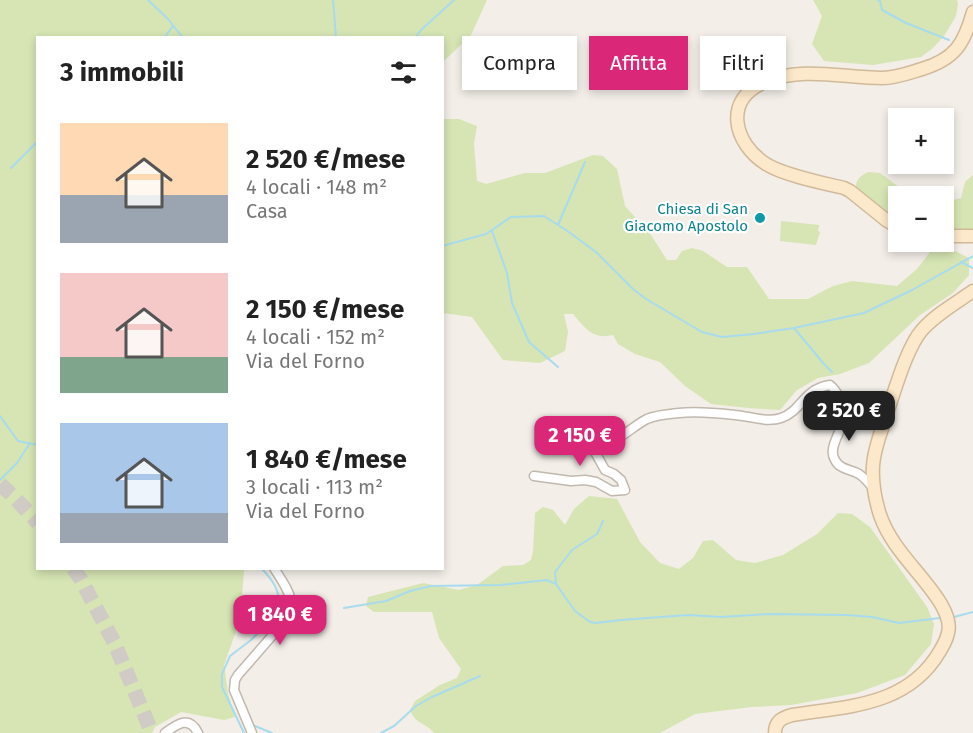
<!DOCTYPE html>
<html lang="it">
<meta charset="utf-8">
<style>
body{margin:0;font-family:"Fira Sans",sans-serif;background:#f2f2f2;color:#222;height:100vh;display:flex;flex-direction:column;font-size:22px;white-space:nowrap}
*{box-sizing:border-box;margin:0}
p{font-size:20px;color:#767676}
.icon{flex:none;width:33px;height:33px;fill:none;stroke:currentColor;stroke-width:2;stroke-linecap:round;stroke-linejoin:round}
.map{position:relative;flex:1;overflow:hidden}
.panel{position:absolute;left:36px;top:36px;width:408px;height:534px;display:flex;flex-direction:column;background:#fff;border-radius:0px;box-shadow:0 3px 9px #0003}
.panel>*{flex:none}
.guide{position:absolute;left:462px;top:36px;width:420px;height:54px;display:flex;gap:12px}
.buttons{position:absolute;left:888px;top:108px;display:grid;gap:12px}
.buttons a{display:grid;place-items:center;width:66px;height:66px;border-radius:0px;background:#fff;box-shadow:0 3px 9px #0003;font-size:30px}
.price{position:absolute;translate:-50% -51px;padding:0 14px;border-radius:12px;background:#db2777;color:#fff;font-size:20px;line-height:39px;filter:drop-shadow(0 2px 3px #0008)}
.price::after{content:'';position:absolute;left:50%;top:36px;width:18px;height:14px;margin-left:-9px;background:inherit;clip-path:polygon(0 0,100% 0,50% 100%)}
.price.on{background:#222;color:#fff}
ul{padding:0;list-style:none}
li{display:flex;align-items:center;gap:18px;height:150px;padding:0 24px}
li span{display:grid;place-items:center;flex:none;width:168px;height:120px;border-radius:0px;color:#555}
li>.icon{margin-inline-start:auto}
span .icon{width:72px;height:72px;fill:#fffc;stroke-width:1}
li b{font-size:26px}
h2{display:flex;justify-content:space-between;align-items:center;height:72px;padding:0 24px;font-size:26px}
.tag{padding:0 21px;border-radius:0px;background:#fff;box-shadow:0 3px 9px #0003;font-size:21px;line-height:54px}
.tag.on{background:#db2777;color:#fff}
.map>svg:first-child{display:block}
.green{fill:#d6e5b3}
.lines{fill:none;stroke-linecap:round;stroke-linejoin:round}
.stream{stroke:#a8dbed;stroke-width:2}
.highway-tunnel{stroke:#d0cbc5;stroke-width:15;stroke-dasharray:15 8;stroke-linecap:butt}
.street-casing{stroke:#c1b8ae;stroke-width:11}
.secondary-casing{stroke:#d1ba9a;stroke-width:15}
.street{stroke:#fff;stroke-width:8}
.secondary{stroke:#fce8ca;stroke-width:12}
.culture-dot{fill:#0f9aa8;stroke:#fff;stroke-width:2}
.labels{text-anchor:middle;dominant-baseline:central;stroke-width:4.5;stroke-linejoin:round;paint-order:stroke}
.culture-label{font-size:15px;fill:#0d838f;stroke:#fff;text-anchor:end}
</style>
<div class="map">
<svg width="973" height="733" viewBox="0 0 973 733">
<rect width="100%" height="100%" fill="#f3eee8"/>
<!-- green -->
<path class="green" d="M0,0H487L471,35L443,62L442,38H38V568L246,569L244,571L242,597L235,634L224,665L228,693L235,717L224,720L181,712L155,727L152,733H0Z
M813,0H957L958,4L956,16L944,36L933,48L921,57L873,65L824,61L812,44L822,16Z
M443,119H459L477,126L474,144L477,181L486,184L525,173H545L593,155L603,156L617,169L625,206L651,235L667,260H676L682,251L692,248L703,251L727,267H747L769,299H808L833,286L852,281L897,286L917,269L930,252L949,248L969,258V275L953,293L920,315L869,363L840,374L818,378L797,390L780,410L748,408L711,404L685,386L660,362L635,354L618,344L613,335C593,340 585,328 573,314H564L568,332L565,351L540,363L503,360L472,317L443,313Z
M868,172L880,173L911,196H898V221L879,208L856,189C855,180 861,175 868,172Z
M973,175V230L944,231V203L961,198L965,182Z
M781,221L819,225L818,231L820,232L816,245L780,241Z
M589,496L617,499L640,542L660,563L679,569L693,558L703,541L713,540L736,560L755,563L783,555L817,534L838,513L852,514L870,527L927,607L934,624L931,644L905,675L857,693L791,705L752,707L695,714L660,733H434C425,722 416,725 410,710L415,701L440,685L457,678L461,669L439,638L432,612H374L366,606L368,597L423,583L459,590L477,585L503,566L523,565L531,560L533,551L535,513L543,507L553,510L565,525L574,509Z"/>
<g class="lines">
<!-- stream -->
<path class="stream" d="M148,0L168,19L183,38
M333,0L336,38
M878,0L880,1L882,10L906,23L949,40
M164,38L173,26
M415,38L421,30L454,0
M11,168L38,141
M558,225L585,162
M492,231L507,273L512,303L529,342L558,367
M442,246L486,234L511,217L544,216L566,230L596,252L633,289L646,299L702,332L722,337L754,334L794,328L864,313L912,290L973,256
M961,262L973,268
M794,328L824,364L832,372
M0,416L18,441L38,445
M442,428L443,429
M0,480L17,463L30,443
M556,584L555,572L572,550L597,534L603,521
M344,608L386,601L410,591L431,586L500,585L547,580L556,584L575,611L590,622L596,623L621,620L688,615L721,617L769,614L847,615L872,617L899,623L940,618
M954,617L973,612
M255,726L272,733
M244,733L222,687V674L230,656L251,640L279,612C281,593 275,582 261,568
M381,733L394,726L416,706L432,697L480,676"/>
<!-- highway-tunnel -->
<path class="highway-tunnel" d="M0,484L15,498L38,523
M73,568L80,578L114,642L152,733"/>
<defs>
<path id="street" d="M584,431L598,444C617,444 631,427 647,419C656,415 669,414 679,413C697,411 717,413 735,415C749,416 767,423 781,418C802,411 803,389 830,385C835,389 838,394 841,401C852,425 825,444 835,460C840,470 851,469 859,474C865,478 869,483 873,488
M534,476L571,481L585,480L596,482L612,491L625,490L621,480L614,474L605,470L595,452L598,444
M165,733C177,724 189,715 198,733
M252,733L234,690L235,680L238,675L278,629C303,609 288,590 274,568"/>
<path id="secondary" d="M898,227L886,220L850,191L844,188C823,183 783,175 766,164C733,143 723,99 765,82C803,66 843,78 882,78C896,78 909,73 922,69C955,59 964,44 973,12
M944,236H973
M775,733C775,721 782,718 792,715C849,706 908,706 940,651C951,633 952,623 941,604C923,574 892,550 880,515C875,499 872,482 873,466C874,448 882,430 887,413C895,390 907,347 922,330C936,314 956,303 973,291"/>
</defs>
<!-- street casing -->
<use href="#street" class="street-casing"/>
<!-- secondary casing -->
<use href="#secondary" class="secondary-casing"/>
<!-- street -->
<use href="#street" class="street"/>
<!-- secondary -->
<use href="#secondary" class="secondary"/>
</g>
<!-- markers -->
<circle class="culture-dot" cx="760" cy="218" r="6"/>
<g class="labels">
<!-- culture labels -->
<g class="culture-label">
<text x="748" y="209">Chiesa di San<tspan x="748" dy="17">Giacomo Apostolo</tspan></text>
</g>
</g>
</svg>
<div class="buttons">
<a>+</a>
<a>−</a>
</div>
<b class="price on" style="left:849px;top:442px">2 520 €</b>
<b class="price" style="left:580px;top:467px">2 150 €</b>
<b class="price" style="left:280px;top:646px">1 840 €</b>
<div class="guide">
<a class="tag">Compra</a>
<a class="tag on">Affitta</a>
<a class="tag">Filtri</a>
</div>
<section class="panel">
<h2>3 immobili<svg class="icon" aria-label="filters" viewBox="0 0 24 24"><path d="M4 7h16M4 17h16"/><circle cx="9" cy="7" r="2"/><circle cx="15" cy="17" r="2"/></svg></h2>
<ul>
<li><span style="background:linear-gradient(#ffd9b3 60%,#9aa5b1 0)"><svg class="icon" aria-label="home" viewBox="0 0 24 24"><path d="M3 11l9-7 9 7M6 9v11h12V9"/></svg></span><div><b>2 520 €/mese</b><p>4 locali · 148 m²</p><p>Casa</p></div></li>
<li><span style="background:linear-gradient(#f6c9c9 70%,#7fa58c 0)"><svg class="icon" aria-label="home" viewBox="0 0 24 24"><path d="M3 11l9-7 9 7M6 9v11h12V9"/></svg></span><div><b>2 150 €/mese</b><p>4 locali · 152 m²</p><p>Via del Forno</p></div></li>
<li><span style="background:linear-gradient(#a9c7e8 75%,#9aa5b1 0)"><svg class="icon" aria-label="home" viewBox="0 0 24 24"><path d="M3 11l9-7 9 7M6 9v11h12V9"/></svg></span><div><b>1 840 €/mese</b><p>3 locali · 113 m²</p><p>Via del Forno</p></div></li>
</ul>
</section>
</div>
